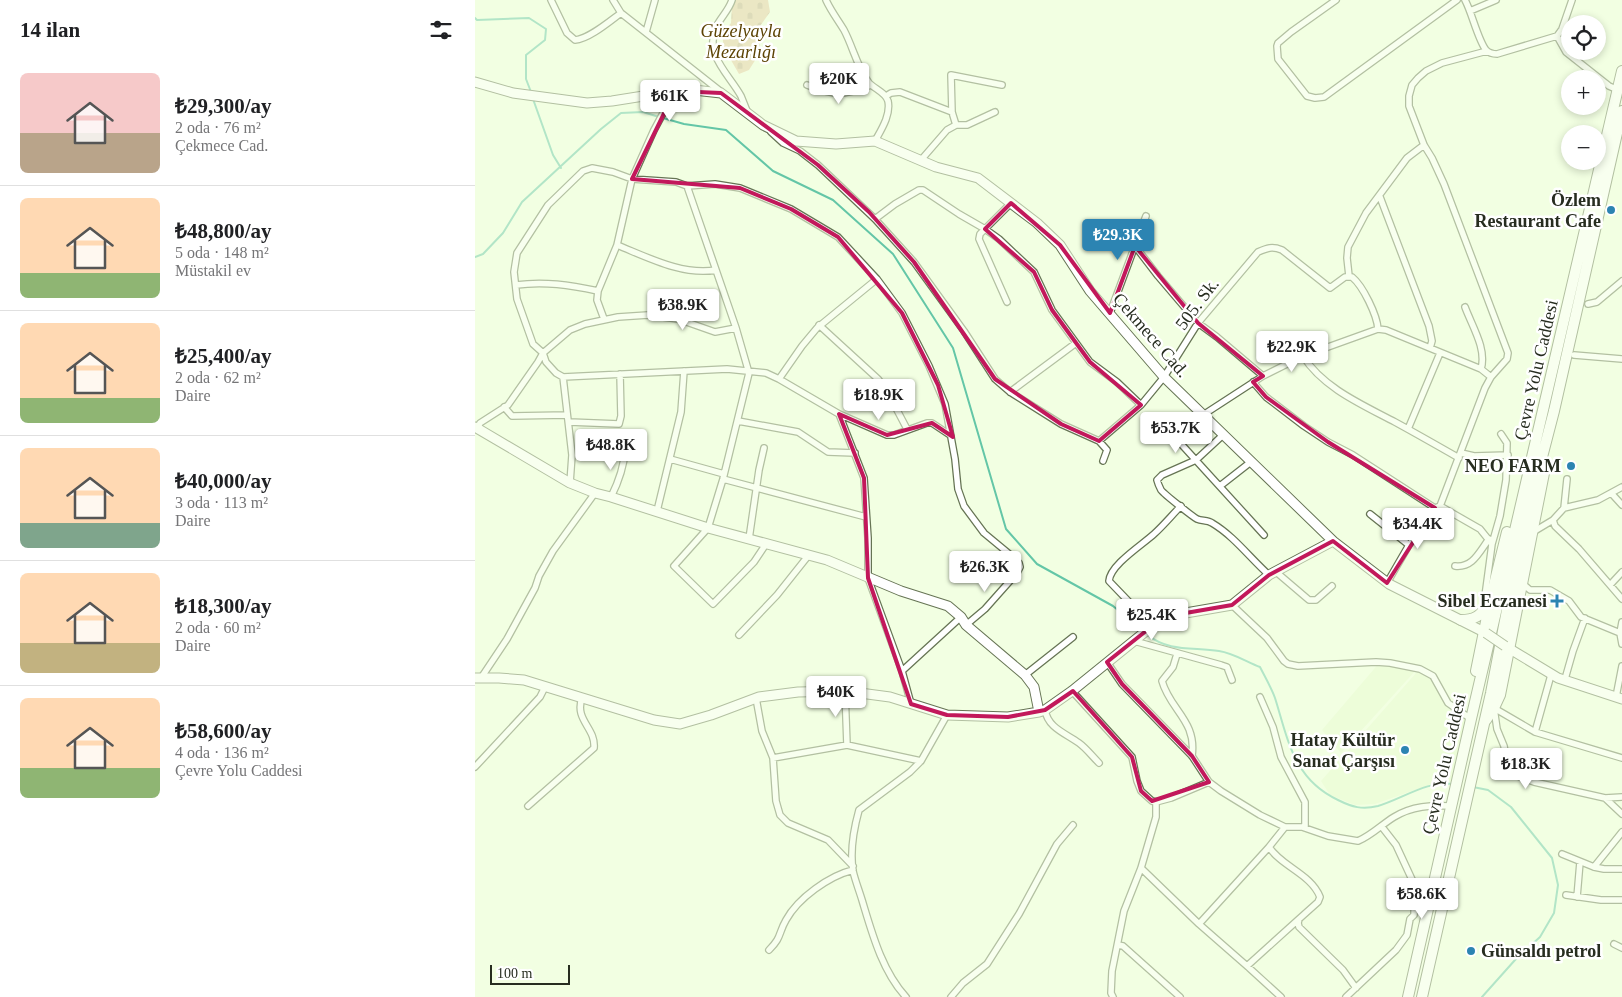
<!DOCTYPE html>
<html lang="tr">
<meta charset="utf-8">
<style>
body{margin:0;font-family:Georgia,serif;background:#f2f2f2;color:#202124;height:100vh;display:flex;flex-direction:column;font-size:19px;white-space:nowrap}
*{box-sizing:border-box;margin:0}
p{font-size:16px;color:#757577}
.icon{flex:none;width:28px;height:28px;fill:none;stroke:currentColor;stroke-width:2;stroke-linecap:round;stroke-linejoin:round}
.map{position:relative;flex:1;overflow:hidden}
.sheet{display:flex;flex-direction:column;background:#fff;width:475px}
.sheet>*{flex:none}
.tools{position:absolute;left:1086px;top:15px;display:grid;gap:10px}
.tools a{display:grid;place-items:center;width:45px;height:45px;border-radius:50%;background:#fff;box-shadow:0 2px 8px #0003;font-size:25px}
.scale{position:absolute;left:15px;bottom:12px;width:80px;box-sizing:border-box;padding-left:5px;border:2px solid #272d20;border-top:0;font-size:14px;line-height:18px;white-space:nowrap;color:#272d20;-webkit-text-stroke:4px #fff;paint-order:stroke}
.price{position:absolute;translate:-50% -42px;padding:0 11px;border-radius:5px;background:#fff;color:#222;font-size:16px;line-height:32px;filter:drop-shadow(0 1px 2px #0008)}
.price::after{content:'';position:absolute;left:50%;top:30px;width:15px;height:11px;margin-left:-8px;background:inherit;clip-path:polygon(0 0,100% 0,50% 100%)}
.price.selected{background:#2c84b2;color:#fff}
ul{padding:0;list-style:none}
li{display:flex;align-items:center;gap:15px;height:125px;padding:0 20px}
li+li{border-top:1px solid #e0e0e0}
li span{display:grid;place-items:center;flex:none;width:140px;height:100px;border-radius:8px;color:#555}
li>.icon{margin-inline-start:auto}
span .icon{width:60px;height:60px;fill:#fffc;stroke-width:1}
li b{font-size:21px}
h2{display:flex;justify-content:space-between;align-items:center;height:60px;padding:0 20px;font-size:21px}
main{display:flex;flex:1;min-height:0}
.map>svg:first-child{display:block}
.built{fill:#e7facf}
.cemetery{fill:url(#cemetery-stones)}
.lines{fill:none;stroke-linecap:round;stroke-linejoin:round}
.stream{stroke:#64c6a7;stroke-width:2}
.street-casing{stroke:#667454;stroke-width:8}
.secondary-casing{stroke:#667454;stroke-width:11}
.highway-casing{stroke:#667454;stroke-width:12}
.street{stroke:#fff;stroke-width:5.5}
.secondary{stroke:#fff;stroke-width:9}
.highway{stroke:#fff;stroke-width:10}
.secondary-bridge-casing{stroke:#667454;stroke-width:11;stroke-linecap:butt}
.secondary-bridge{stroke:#fff;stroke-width:9}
.marked{fill:none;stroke:#c2185b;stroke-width:4;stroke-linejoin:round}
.poi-dot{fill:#2c84b2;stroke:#fff;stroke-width:2}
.labels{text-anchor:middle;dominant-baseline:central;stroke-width:5;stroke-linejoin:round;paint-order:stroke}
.park-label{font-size:18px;font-style:italic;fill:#5c4304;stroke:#fff}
.poi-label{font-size:18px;font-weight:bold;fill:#272d20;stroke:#fff;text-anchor:end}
.street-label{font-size:18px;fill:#272d20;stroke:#fff}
</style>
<main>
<section class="sheet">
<h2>14 ilan<svg class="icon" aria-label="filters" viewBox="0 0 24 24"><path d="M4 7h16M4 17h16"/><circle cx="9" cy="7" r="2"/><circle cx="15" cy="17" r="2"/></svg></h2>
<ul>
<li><span style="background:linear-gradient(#f6c9c9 60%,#b9a48a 0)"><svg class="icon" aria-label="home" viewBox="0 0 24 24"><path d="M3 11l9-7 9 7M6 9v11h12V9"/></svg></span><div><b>₺29,300/ay</b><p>2 oda · 76 m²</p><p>Çekmece Cad.</p></div></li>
<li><span style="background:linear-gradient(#ffd9b3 75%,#8fb573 0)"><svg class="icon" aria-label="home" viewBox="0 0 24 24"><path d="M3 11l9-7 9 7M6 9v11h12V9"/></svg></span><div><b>₺48,800/ay</b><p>5 oda · 148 m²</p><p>Müstakil ev</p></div></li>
<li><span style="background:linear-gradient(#ffd9b3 75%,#8fb573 0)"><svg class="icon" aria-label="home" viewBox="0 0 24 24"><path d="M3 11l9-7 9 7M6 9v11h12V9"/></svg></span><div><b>₺25,400/ay</b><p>2 oda · 62 m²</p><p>Daire</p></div></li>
<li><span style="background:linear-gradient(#ffd9b3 75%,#7fa58c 0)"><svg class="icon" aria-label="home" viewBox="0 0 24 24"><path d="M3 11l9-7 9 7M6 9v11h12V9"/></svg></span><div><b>₺40,000/ay</b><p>3 oda · 113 m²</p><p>Daire</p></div></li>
<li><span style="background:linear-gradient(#ffd9b3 70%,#c2b280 0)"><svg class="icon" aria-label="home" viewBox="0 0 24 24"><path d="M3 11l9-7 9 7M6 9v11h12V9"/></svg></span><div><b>₺18,300/ay</b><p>2 oda · 60 m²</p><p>Daire</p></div></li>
<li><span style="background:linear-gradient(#ffd9b3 70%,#8fb573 0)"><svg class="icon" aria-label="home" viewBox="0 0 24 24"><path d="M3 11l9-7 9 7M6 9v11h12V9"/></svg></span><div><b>₺58,600/ay</b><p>4 oda · 136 m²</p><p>Çevre Yolu Caddesi</p></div></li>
</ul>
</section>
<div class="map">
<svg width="1147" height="997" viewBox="0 0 1147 997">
<defs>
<pattern id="cemetery-stones" width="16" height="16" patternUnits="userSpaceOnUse" patternTransform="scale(1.25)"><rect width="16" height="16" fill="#e3cb9f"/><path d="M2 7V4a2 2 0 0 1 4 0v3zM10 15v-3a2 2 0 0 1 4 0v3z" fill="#c3af89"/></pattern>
</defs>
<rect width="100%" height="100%" fill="#f2ffe2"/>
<!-- built -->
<path class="built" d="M905,662L941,670L866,753L847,730Z
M942,672L957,679L971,704L994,719L980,783L968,780L900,804L880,805L855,795L846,781Z"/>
<!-- cemetery -->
<path class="cemetery" d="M259,0H293L295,12L285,26L284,54L274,70L264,74L249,48L247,34L256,23L257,5Z"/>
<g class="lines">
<!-- stream -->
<path class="stream" d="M0,18L2,20L54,18L71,29L70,40L51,55V79L56,92
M58,99L78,155L86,168
M188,118L209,124L251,130L298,171L358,200L418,254L478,348L531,529L562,564L638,606L667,630
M0,257L8,254L28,233L47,202L126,129L146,113L168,112L184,117
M673,635C693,652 719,647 744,651C758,653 772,662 785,667C790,677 796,687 800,698C813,739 818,779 863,800C877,807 887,810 903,806C927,799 953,780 978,784
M998,787L1013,790L1036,807L1077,858L1083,885L1079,913L1065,937L1040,960L1007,997"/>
<defs>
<path id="street" d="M76,0L92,33L100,40C114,39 135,21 146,13
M138,0L146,13L245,91
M257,0C254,10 246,17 241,27C229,55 254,74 266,96C268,101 270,106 272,111
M351,0C356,11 363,20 369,30C378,47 382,67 394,83C400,89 411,93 413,101C416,115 406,130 400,141
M861,0L816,32L803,43L802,46L803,59L832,96L840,98L849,97L982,0
M990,0C997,13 1003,40 1011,50C1014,53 1017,54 1022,54L1082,36L1087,29L1097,0
M995,11L1021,0
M171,32L180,0
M1082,36L1091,52L1134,86L1143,90
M332,85C360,96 368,96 396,85
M411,96L416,93L425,92L477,112
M481,125H492L520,112
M296,132L308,143L325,151L343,165L400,219L439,262L489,331L520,379L535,392L586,424L624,441L632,450L628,461
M446,160L472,130L481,125L477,112L476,75L527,85
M212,186L261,328
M905,197L954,326L957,341L955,348
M400,219L420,204L444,190H448L484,214L510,229L524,239L559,272L577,310L615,362L642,382L666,405
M142,245C172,257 208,276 241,270
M660,246L683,276L723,323L742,337L788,376
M874,276L872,258L873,247L891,213L932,158L949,145
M41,285C69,281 95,285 123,291
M532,302L504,239L505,234L536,203
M1113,304L1122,302L1147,281
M990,307C997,326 1012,349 1006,369
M635,313L671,216
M129,319L122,300L123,291L142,245L157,179L179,130L200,91
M344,325L403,379L412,391L432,429
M1099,355L1147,359
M828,356C848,388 888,405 920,422C942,434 963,446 984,458
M88,377L252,369L291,373L304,379L364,414L389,478L393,538V578L427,671L436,704
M304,379L327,346L342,328L402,279
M778,382L791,397L829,426L853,442L878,455L960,508L965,506L1005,529L1017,544L1010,596L1016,597
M535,392L601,343
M29,407L37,416L92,415
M364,414L412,435H419L452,423H457L475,435
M728,415L788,376L828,356L903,329L911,330L1006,369L1016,377
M263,421L323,432L353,452L380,453
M94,422L144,424L146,416L145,374
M2,429L5,423L33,405L63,362L68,353L95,330L110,324L143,317L173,315L203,319L240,332L261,328L274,373L248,479L233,528L199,566L238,604L279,562L291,544
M933,429L965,353
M697,434L789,535
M748,435L721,460L687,475L682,480C683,484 684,486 686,490C690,495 717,516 722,519C727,521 733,520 737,523C759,536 775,558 794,575
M624,441L666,405L689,377L723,323L783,252C792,248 797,246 807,250L855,288L870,277H877C888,286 902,315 903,329
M986,453L999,456L1033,455
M195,459L249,474
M248,479L391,517
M95,483L97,455L88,377L81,373L71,362L68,353L58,344L42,299L39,272L42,253L73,205L108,171L117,168L138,172L157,179L201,182L212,186L240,184L265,188L316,209L363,237L402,279L427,313L454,366L470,404L480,459L483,489L489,506L509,533L538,557L544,563L545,567L542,573L510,609L491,625
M745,486L777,461
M1137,494L1147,505
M136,497C144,481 149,467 150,450
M965,506L1010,388L1016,377L1032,359L1033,353L969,184L957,158L949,145L934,106V96L937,85L943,78L951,71L967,63L1012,51
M1089,508L1092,479
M182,511L206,412L209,371
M895,514L934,545
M1078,520L1080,526L1104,549L1147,599
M1058,532L1078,520L1089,508L1123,500L1147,487
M274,539L284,470L289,448
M1017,544L1025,516L1031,480L1032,443L1026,434
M980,566C998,568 1004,552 1014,539
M800,571L834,600H841L857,586
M912,583L934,545L960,508
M1048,584L1055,590H1075L1094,601L1106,617L1145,633
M1135,585L1147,572
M757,605L792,638L809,661L813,664L823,666L901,662L915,663L945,669L958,676L973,703L996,719
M1147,622L1145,633L1147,644
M681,623L658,606L634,581C635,565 667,545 679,534C689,525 697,515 706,506
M264,635L302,595L333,556
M659,641L746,665L752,667L757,680
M702,654L698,667L687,681C695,710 722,721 717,756
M632,662L647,684L717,756L734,782L746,791L785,815L810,827H827L853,836L883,841C897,835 906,825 919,817C937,806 956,805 977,806
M427,671L486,617
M550,675L598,637
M1076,675L1060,732L1147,758
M6,678L32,639L60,588L64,576L78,551L120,493
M1090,679L1098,651L1110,618
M370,691L372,745
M597,691L657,757L662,781L666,791L677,801L681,802L696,798L734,782
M785,697L798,727L806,757L830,802V828
M1141,697L1147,666
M281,698L287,731L298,758L301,801L305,815L313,823L353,840L378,866
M1019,708L1022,729L1029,746L1031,758L1035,768L1040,775L1059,782L1130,798L1147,814
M1019,708L1060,732
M570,710C573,728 590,733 604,743C611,748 617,756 624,763
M298,758L372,745L446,761
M0,767L65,697L70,687
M1130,798L1147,797
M53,806L119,748C121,728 99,720 107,698
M810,827L794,847C807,867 836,874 845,897L843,902L824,919L823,923L824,927L868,970L881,988
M1087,854L1119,867L1129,869H1147
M1119,867L1147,832
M666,868L724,924L772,966L806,997
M1091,895L1126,900H1147
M1102,897L1105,862
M724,924L794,847
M1139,944L1147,948
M643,945L648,946L705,997
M294,950C307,937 303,934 311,920C323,898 354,876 378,870
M772,966L824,919
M431,997C407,971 397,933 387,900C384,890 380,880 378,871C375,852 379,828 384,810L435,772L446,761L472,715
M476,997L488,983L512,964L544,914L582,844L598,825
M638,997L636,993L637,971L649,911L666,868L681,817V802
M871,997L921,950L932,935L935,919L939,915L940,886L921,845L907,827"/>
<path id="secondary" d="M0,82L38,93L112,103L137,101L200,91L219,90L246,93L288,125L321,141L361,144L400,141L461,167L503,178L562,223L585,245L615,291L689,377L858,541L914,584L1011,633
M0,427L95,483L120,493L136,497L233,528L352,560L426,591L473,606L486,617L491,625L550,675L559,687L564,712
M1030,646L1083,678L1147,699
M0,678H24L49,680L179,720L205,724L236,715L284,697L323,692L370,691L415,697L472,715L533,717L564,712L570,710L597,691L681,623L699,615L757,605L794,575L858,541"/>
<path id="highway" d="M986,620C999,620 1006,616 1012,605
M1001,671L1016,597L1032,532
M1011,720L1019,708L1025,695L1069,473
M933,997L996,719L1147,71
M947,997L1016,693L1046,538L1079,411L1147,111"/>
</defs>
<!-- street casing -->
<use href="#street" class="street-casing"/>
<!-- secondary casing -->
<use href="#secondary" class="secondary-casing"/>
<!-- highway casing -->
<use href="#highway" class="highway-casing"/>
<!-- street -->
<use href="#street" class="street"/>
<!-- secondary -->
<use href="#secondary" class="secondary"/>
<!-- highway -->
<use href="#highway" class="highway"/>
<defs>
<path id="secondary-bridge" d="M1011,633L1030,646"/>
</defs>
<!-- secondary-bridge casing -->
<use href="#secondary-bridge" class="secondary-bridge-casing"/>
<!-- secondary-bridge -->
<use href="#secondary-bridge" class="secondary-bridge"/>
</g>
<!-- marked area -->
<path d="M0 0H1147V997H0ZM200,91L246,93L343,165L394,212L439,262L520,379L586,424L624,441L666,405L615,362L577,310L559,272L510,229L536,203L585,245L635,313L660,246L723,323L788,376L778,382L791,397L853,442L960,508L912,583L858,541L794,575L757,605L699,615L681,623L632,662L647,684L717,756L734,782L677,801L666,791L657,757L598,691L570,710L533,717L472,715L436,704L393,578L389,478L364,414L412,435L457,423L478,437L463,385L427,313L363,237L316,209L265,188L157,179Z" fill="#f2ffe2" fill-opacity=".55" fill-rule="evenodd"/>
<path class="marked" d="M200,91L246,93L343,165L394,212L439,262L520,379L586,424L624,441L666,405L615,362L577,310L559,272L510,229L536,203L585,245L635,313L660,246L723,323L788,376L778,382L791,397L853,442L960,508L912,583L858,541L794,575L757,605L699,615L681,623L632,662L647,684L717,756L734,782L677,801L666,791L657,757L598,691L570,710L533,717L472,715L436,704L393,578L389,478L364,414L412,435L457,423L478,437L463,385L427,313L363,237L316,209L265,188L157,179Z"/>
<!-- markers -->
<g class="poi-dot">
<circle cx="1136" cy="210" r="5"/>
<circle cx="1096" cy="466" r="5"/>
<path d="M1079.5 593.5h5v5h5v5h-5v5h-5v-5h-5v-5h5z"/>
<circle cx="930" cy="750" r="5"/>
<circle cx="996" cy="951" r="5"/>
</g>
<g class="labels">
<!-- park labels -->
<g class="park-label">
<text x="266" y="31">Güzelyayla<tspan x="266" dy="21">Mezarlığı</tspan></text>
</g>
<!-- poi labels -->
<g class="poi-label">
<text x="1126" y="200">Özlem<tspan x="1126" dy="21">Restaurant Cafe</tspan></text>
<text x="1086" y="466">NEO FARM</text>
<text x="1072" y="601">Sibel Eczanesi</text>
<text x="920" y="740">Hatay Kültür<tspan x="920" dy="21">Sanat Çarşısı</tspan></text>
<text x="1006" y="951" text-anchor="start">Günsaldı petrol</text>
</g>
<!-- street labels -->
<g class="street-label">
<text transform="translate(722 304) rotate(-53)">505. Sk.</text>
<text transform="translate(676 335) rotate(49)">Çekmece Cad.</text>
<text transform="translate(1061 370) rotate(-77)">Çevre Yolu Caddesi</text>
<text transform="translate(969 764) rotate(-77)">Çevre Yolu Caddesi</text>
</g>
</g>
</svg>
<div class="tools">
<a><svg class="icon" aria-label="locate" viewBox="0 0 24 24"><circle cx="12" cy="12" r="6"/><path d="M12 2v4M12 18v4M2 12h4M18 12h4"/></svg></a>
<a>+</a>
<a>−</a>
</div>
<div class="scale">100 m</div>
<b class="price" style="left:364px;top:105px">₺20K</b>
<b class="price" style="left:195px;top:122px">₺61K</b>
<b class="price selected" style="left:643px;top:261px">₺29.3K</b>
<b class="price" style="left:208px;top:331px">₺38.9K</b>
<b class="price" style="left:817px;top:373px">₺22.9K</b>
<b class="price" style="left:404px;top:421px">₺18.9K</b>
<b class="price" style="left:701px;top:454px">₺53.7K</b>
<b class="price" style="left:136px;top:471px">₺48.8K</b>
<b class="price" style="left:943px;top:550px">₺34.4K</b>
<b class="price" style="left:510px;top:593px">₺26.3K</b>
<b class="price" style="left:677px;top:641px">₺25.4K</b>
<b class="price" style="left:361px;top:718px">₺40K</b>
<b class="price" style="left:1051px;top:790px">₺18.3K</b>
<b class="price" style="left:947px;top:920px">₺58.6K</b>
</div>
</main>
